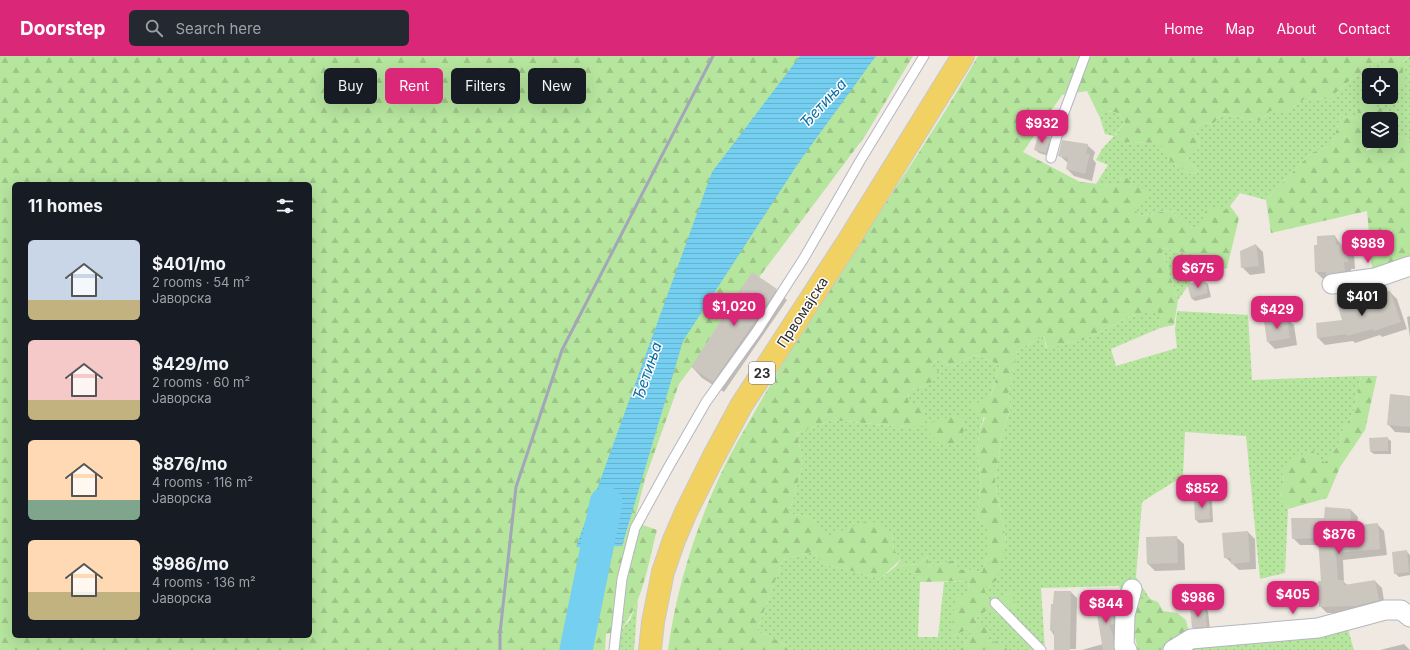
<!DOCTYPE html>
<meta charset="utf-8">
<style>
body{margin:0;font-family:Inter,sans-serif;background:#242831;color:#f1f3f6;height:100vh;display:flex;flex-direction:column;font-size:15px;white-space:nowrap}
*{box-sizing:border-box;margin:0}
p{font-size:13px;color:#9ea1a6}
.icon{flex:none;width:22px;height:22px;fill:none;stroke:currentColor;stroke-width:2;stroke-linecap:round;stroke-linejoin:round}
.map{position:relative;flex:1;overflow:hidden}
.drawer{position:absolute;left:12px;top:126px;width:300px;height:456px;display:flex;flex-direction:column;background:#171b24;border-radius:6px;box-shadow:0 4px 16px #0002}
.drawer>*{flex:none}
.guide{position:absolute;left:324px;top:12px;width:380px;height:36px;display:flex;gap:8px}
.fabs{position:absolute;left:1362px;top:12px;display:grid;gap:8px}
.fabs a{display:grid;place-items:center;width:36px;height:36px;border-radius:6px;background:#171b24;box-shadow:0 4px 16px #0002;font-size:20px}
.price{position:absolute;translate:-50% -34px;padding:0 9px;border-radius:8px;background:#db2777;color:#fff;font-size:13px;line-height:26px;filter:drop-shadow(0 1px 2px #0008)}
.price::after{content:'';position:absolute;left:50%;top:24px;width:12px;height:9px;margin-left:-6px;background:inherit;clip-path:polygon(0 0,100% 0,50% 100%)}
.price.selected{background:#222;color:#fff}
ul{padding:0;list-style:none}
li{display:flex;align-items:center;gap:12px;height:100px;padding:0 16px}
li span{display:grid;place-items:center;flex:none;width:112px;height:80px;border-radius:6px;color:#555}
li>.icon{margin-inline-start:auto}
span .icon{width:48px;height:48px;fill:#fffc;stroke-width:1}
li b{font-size:17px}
h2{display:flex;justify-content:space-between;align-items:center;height:48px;padding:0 16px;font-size:17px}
.tag{padding:0 14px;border-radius:6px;background:#171b24;box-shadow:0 4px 16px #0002;font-size:14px;line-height:36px}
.tag.selected{background:#db2777;color:#fff}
header{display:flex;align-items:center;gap:24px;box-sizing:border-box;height:56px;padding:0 20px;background:#db2777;color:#fff}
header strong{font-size:19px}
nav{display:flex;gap:22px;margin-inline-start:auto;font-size:14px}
.search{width:280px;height:36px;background:#242831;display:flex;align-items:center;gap:10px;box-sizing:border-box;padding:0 14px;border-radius:6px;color:#9ea1a6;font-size:15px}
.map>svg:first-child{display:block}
.green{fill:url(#green-dots)}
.forest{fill:url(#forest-firs);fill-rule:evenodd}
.water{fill:url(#water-rules)}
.shadow{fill:#0003}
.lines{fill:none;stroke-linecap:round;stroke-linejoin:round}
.river{stroke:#75cff0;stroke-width:33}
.building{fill:#cbc7bf}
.service-casing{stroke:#b4b7c1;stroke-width:11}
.minor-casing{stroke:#b4b7c1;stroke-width:21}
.primary-casing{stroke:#c9c9c9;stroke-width:24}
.service{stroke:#fff;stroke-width:9}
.minor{stroke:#fff;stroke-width:19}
.primary{stroke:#f2d163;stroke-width:22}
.rail{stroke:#a3a6b8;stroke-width:3}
.labels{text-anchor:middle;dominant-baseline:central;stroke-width:3;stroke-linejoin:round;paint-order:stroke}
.shield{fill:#fff;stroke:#6d6d6d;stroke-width:1}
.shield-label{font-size:13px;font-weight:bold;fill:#2e2e2e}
.street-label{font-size:14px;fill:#2e2e2e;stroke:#fff}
.water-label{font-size:15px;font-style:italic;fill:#0d6fa3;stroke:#fff}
</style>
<header>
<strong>Doorstep</strong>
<div class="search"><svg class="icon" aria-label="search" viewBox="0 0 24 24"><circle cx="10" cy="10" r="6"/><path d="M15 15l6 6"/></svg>Search here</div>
<nav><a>Home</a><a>Map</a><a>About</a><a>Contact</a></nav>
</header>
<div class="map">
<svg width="1410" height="594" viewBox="0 0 1410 594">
<defs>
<pattern id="green-dots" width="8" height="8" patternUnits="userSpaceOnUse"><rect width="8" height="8" fill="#b6e59e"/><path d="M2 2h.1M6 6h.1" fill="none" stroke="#9dc588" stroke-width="1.8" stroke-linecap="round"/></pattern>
<pattern id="forest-firs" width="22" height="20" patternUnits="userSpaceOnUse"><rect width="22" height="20" fill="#b6e59e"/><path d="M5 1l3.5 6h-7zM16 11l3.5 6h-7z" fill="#9dc588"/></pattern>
<pattern id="water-rules" width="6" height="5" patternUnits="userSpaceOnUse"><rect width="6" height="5" fill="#75cff0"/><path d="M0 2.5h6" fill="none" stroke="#66b2ce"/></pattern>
</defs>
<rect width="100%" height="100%" fill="#efe9e1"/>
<!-- green -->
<path class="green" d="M1383,0H1385V12L1381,19H1369V41H1391V33L1403,30V6L1410,0V84L1399,80L1391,84V63H1385L1382,53L1356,61L1340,62L1332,89L1311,97L1266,144L1240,137L1230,150L1199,172L1188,171L1170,154L1140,160L1135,154L1122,120L1118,130L1096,128L1108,109L1096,104L1102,93L1114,80L1105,78L1100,62L1107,55L1118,57L1125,66L1115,79L1125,86L1161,87L1169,104L1190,118L1199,116L1186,103L1198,93L1200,86L1193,75L1204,66L1213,68L1222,58L1260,65L1270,55H1288L1306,42L1329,43L1344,29Z
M1161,192L1192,198L1197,217L1178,244Z
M1159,254L1160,272L1111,293L1116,310L1177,292L1175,274L1177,255L1248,259L1252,324L1361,320L1354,355L1343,374L1338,390L1325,408L1282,413L1284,426L1280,439L1288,453L1285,517L1260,523L1246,380L1185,376L1183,420L1142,446L1136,521L1150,543L1132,553L1130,560L1119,530L1041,532L1045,594H1008L999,583L994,587L988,584L974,564L1010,536L990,550L984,532L1006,485L995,424L1002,380L1011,351L1008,339L1018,294L1044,280L1046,292L1084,284L1131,260Z
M976,299L1000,309L980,373L977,396L981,422L977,462L987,471V501L982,516L959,513L954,504L930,511L927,500L919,508L897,510L918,518L920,526L918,581H938L944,526L968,525L969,535L951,581L968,573L971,577L964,591L957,594H791L790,591L757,574L783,504L812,496L826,509L845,513L880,523L896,510L901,503L894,494L892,476L824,482C817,463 808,458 789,458L803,407L797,377L832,364L906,371L909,348L908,335L926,330L940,319L931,308L940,302L951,311Z
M638,543L634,594H619L620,575L630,564Z
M1347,570L1354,594H1176Z"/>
<!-- forest -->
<path class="forest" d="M0,0H913L865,80L679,328L645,423L636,458L643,469L657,474C648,508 643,547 620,575L606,578L605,594H0ZM14,128H310V580H14Z
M978,0H1383L1344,29L1329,43L1306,42L1288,55H1270L1260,65L1222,58L1213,68L1204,66L1193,75L1200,86L1198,93L1186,103L1199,116L1190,118L1169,104L1160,87L1125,86L1115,80L1125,66L1118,57L1108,55L1100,62L1087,35L1062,39L1023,96L1080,126L1118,130L1122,119L1149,137L1135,154L1140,160L1170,154L1188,171L1199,172L1208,149L1224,154L1230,150L1239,162L1227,212L1197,217L1192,198L1161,192L1178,244L1174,269L1160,272L1158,255L1131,260L1084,284L1047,292L1044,280L1018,294L1008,339L1011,350L1002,380L995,424L1006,485L997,524L984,532L990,549L1011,536L1016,550L995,561L987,554L974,564L990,574L988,584L994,587L999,583L1008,594H957L964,590L971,577L968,573L951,581L955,543L969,535L968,525L920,526L918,518L896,510L919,508L927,500L930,511L954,504L959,513L982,516L987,501V471L977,462L981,422L977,396L980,373L985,362L969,352L991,339L1000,309L976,299L951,311L940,302L931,308L941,319L926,330L908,335L909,348H923L924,370L906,371L832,364L797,377L803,407L789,458C808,458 817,463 824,481L870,464L892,476L894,494L901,503L880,523L845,513L826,509L812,496L783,504L757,574L790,591L791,594H668C677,527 699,461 729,401C741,379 754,357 766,336C832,221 912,115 978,0Z
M1385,0H1409L1403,6V30L1391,33V19H1381L1385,12Z
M1363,43L1382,53L1385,63H1369V85H1372L1366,95L1399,80L1410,84V218L1384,224L1372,211L1367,155L1271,177L1266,144L1311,97L1332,89L1340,62L1356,61Z
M1361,320H1377L1365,374L1340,411L1327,442L1288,453L1280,439L1284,426L1282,413L1294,401L1313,395L1325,407L1338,390L1343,374L1354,355Z
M959,359L964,363V374L959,388L938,386L926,375L930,367Z
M1150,543L1158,546L1163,555L1177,557L1186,564L1188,573L1176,594H1138L1130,560L1132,553Z"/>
<!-- water -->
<path class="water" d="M800,0H876L799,106L683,285L622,490L576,491L712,116Z"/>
<!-- shadow -->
<path class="shadow" d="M1039,80L1050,82L1053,86L1049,100L1039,97L1036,94Z
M1087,89L1095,96L1093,103L1096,107L1092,125L1074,120L1067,113L1068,107L1059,99Z
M1335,180L1342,190L1347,189L1354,197L1355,213H1351V222L1323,223L1316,216Z
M1256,189L1263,196L1265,217L1250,219L1242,211L1241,196Z
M1204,225L1208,228L1211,241L1195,245L1191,242Z
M776,234L787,244L724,336L702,322L692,311Z
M1390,236L1397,243L1407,273L1382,281L1380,279L1355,287L1353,285L1325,289L1318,282L1344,265L1353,244L1356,247Z
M1410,260V282L1407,261Z
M1286,262L1294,269L1297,289L1275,293L1268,286Z
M1410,341V377L1395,376L1388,368Z
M1387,382L1391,385V398H1374L1370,395Z
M1209,443L1212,446L1213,466L1199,467L1196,464Z
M1351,454L1358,461L1357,470L1377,468L1384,475L1387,499L1343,504L1344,526L1348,530L1375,525L1382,532L1385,551L1363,557H1327L1320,550L1322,526L1320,489H1300L1293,482L1325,463Z
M1248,476L1255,483L1256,513L1239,514L1225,501Z
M1176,481L1184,488L1185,514L1155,515L1148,508Z
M1406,495L1410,499V519L1399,521L1395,517Z
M1071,536L1077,542L1076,593H1061L1051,574Z
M1111,546L1118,552L1119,594H1082L1103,588Z
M1204,552L1208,555L1210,574L1197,575L1193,571Z
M1404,588L1410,594H1380Z"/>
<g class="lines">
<!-- river -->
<path class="river" d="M576,594L606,447"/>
</g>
<!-- building -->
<path class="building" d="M1038,79L1050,81L1046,97L1034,94Z
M1062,84L1088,88L1086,98H1090L1085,118L1066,113L1068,102L1058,100Z
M1335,179L1336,189L1347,188L1348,206H1344L1345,215L1326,219V216H1315L1314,189H1317V180Z
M1256,188L1259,210L1241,212L1240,195Z
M752,216L777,233L713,326L691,311Z
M1205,224L1208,237L1191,242L1187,228Z
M1390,235L1401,266L1374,275L1373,273L1347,280V278L1317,282L1316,267L1342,264L1337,247L1353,242L1355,246Z
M1287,261L1290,282L1267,286L1264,265Z
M1390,338L1410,340V371L1387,369Z
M1388,381V395H1370L1369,382Z
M1194,442H1209L1210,463L1195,464Z
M1325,451L1351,453L1350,470L1378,467L1380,493L1336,497L1338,524H1344V529L1375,524L1379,544L1356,550L1319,551L1318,525H1321L1318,482L1292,483L1291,462H1324Z
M1248,475L1250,506L1231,508V502H1224L1222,477Z
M1177,480L1178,507L1147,508L1146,481Z
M1407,494L1409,516L1394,518L1392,496Z
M1054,535H1071L1070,594H1054V575H1050L1051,548H1053Z
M1111,544L1114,568L1109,569L1113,579L1114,594H1103L1095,547Z
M1205,551L1207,571L1192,572L1190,552Z"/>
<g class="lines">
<defs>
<path id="service" d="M1051,102L1062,62L1085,0
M995,547L1041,594
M614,594L622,523L635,472L668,412L706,346L757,275L804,202L860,105L924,0"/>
<path id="minor" d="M1332,228L1375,222L1410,210
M1127,594L1124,590L1125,559L1132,533
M1173,594L1191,583L1318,572L1385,554H1401L1410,561"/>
<path id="primary" d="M650,594L653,566L663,516L674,484L686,456L713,402L741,350L849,184L963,0"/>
</defs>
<!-- service casing -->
<use href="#service" class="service-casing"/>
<!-- minor casing -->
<use href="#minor" class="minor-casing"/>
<!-- primary casing -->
<use href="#primary" class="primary-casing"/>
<!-- service -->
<use href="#service" class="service"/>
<!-- minor -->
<use href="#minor" class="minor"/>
<!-- primary -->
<use href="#primary" class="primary"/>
<!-- rail -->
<path class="rail" d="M500,594V577L516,431L562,294L713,0"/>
</g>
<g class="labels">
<!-- shield labels -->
<rect class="shield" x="749" y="306" width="26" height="22" rx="3"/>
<g class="shield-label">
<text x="762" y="317">23</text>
</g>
<!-- street labels -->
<g class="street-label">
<text transform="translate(802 256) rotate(-57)">Првомајска</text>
</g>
<!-- water labels -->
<g class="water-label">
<text transform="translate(823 47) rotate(-47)">Ђетиња</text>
<text transform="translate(647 315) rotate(-71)">Ђетиња</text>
</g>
</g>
</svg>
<div class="fabs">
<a><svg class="icon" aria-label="locate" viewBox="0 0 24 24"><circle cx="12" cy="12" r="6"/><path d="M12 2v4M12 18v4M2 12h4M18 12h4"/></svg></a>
<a><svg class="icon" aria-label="layers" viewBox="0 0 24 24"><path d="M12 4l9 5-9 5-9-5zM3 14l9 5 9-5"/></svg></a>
</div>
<b class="price" style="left:1042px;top:88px">$932</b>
<b class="price" style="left:1368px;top:208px">$989</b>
<b class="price" style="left:1198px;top:233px">$675</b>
<b class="price selected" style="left:1362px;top:261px">$401</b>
<b class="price" style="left:734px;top:271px">$1,020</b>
<b class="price" style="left:1277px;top:274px">$429</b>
<b class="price" style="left:1202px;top:453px">$852</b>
<b class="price" style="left:1339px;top:499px">$876</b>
<b class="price" style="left:1293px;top:559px">$405</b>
<b class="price" style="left:1198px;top:562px">$986</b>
<b class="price" style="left:1106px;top:568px">$844</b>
<div class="guide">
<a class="tag">Buy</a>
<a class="tag selected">Rent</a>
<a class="tag">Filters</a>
<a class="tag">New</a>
</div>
<section class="drawer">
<h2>11 homes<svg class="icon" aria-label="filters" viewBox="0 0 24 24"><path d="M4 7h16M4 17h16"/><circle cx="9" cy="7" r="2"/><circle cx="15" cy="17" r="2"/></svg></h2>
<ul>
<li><span style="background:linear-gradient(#c9d6e8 75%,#c2b280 0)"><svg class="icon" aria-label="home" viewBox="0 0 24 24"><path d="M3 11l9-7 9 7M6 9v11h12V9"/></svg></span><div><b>$401/mo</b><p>2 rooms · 54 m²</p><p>Јаворска</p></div></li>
<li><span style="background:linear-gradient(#f6c9c9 75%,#c2b280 0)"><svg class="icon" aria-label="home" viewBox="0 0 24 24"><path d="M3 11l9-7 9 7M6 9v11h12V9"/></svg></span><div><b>$429/mo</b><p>2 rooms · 60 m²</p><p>Јаворска</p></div></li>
<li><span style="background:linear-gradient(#ffd9b3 75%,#7fa58c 0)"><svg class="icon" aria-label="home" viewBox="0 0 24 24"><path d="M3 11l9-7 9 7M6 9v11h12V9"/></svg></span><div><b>$876/mo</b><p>4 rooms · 116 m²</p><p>Јаворска</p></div></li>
<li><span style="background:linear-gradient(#ffd9b3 65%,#c2b280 0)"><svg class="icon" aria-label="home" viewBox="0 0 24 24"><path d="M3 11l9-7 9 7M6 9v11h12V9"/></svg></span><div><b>$986/mo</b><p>4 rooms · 136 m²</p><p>Јаворска</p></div></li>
</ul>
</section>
</div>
